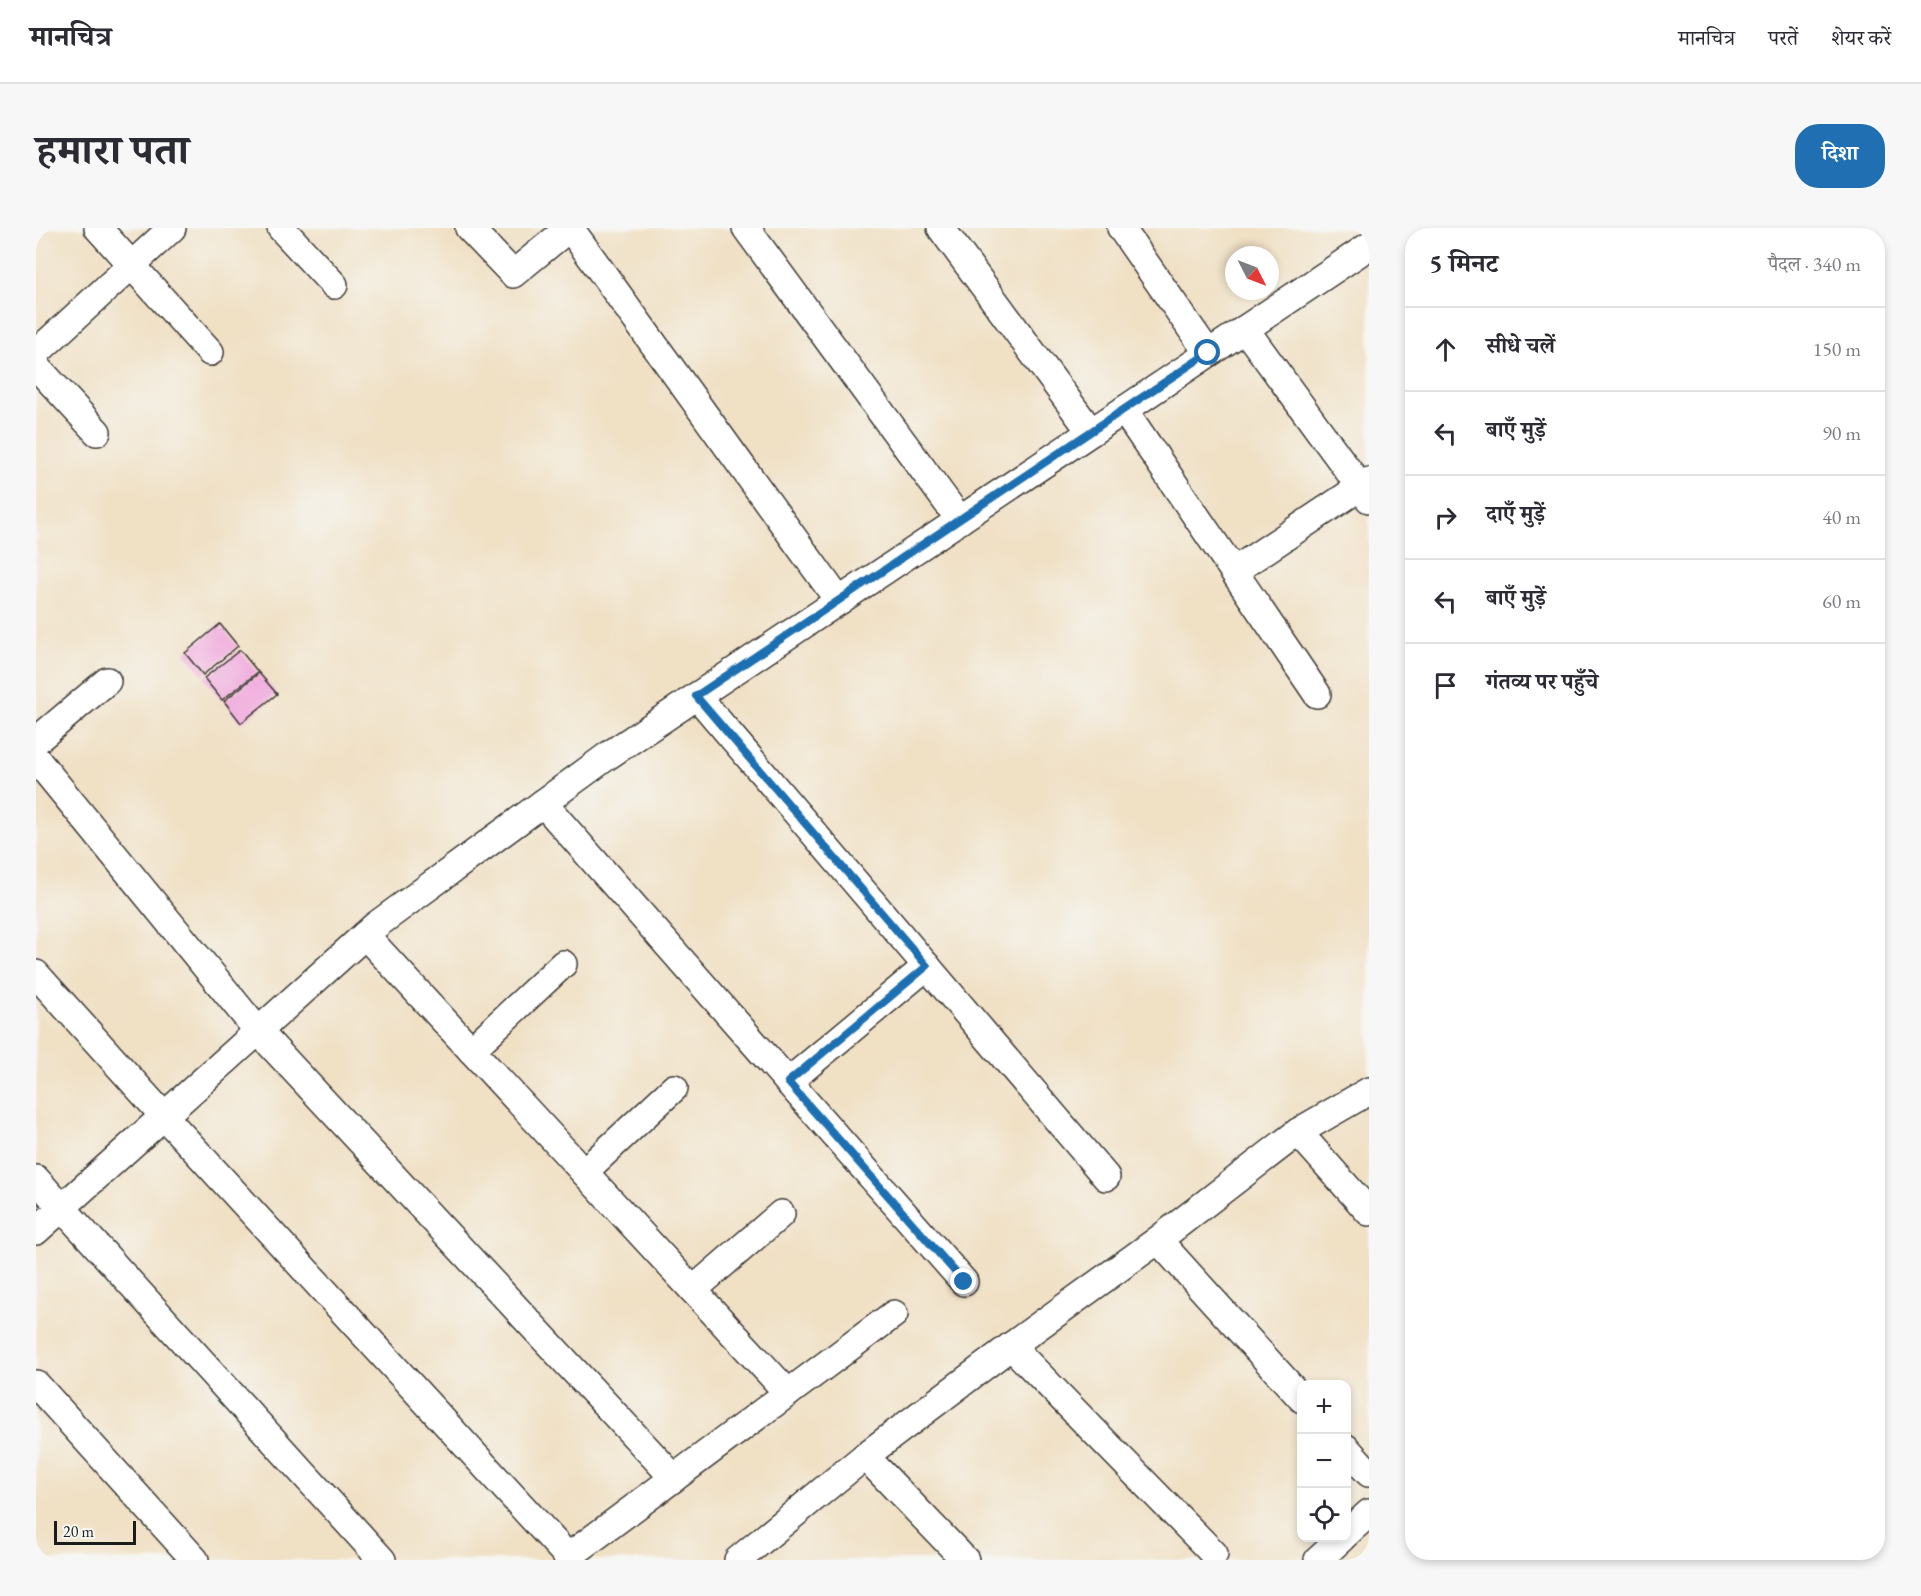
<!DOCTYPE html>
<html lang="hi">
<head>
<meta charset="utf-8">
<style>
	:root { --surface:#fff; --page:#f7f7f7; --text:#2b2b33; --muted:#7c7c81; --line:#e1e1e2; --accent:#1f6fb2 }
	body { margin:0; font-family:"EB Garamond","Noto Serif Devanagari",serif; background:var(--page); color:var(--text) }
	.controls { position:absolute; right:18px; bottom:18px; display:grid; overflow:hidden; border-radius:12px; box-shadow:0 3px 9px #0003 }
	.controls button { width:54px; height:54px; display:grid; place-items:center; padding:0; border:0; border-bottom:2px solid var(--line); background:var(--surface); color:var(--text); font:30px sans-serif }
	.compass { position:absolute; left:1189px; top:18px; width:54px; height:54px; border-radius:50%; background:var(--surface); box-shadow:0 3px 9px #0003; rotate:132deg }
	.scale { position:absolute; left:18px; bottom:15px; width:82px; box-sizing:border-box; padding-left:6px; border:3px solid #1c1c1c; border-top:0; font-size:16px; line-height:21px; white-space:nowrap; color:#1c1c1c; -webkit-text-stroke:4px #f6f6f2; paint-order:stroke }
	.stop { position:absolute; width:18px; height:18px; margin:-14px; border:4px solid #1f6fb2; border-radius:50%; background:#fff }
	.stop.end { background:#1f6fb2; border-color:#fff; box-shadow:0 2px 6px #0008 }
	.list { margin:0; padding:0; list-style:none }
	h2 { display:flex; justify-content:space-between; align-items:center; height:78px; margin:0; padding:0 24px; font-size:26px }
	h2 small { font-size:20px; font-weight:400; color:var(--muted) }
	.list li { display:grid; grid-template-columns:39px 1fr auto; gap:18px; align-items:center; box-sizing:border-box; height:84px; padding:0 24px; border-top:2px solid var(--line) }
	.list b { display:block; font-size:22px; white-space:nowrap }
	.list em { font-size:20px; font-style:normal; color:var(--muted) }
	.icon { flex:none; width:33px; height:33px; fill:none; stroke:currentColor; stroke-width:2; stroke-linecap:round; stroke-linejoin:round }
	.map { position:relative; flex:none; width:1333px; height:1332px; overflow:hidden; border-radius:24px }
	header { display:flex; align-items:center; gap:36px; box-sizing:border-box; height:84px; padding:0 30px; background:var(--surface); border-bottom:2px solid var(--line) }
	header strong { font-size:28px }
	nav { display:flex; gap:33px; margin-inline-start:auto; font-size:21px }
	.intro { display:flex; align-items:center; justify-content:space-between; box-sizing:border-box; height:144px; padding:0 36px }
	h1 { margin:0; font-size:42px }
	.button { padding:15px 27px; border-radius:24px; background:var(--accent); color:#fff; font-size:21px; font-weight:700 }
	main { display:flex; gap:36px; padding:0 36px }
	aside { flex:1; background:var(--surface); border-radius:24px; box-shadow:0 3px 9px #0003 }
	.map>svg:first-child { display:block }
	.building { fill:#f0a6db }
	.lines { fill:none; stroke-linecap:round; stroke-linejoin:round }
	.minor-casing { stroke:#3c3935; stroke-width:30 }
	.minor { stroke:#fff; stroke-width:27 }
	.route { stroke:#1f6fb2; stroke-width:8 }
</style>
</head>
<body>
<header>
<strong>मानचित्र</strong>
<nav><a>मानचित्र</a><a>परतें</a><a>शेयर करें</a></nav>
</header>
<div class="intro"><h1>हमारा पता</h1><a class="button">दिशा</a></div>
<main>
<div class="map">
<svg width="1333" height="1332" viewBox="0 0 1333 1332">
	<rect width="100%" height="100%" fill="#f6f6f2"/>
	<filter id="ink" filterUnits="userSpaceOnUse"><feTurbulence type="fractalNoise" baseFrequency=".0167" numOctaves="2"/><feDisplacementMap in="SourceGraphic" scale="12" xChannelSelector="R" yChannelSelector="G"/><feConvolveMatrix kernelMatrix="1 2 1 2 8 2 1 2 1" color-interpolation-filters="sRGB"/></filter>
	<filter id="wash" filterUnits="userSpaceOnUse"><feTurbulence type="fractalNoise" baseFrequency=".008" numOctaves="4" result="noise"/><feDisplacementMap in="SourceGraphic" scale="24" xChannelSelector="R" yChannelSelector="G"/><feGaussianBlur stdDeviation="1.35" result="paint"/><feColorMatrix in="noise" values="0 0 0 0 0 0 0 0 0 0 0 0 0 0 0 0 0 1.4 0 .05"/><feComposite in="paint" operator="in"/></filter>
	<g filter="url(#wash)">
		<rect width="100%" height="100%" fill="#f0e0c4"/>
		<g id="blocks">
			<g class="building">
				<path d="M184,396L202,418L167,447L149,425Z"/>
				<path d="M204,422L222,444L186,472L168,450Z"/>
				<path d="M223,445L241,466L205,495L188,473Z"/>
			</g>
		</g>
	</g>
	<g filter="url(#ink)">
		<use href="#blocks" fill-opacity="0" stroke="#3c3935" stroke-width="1.5"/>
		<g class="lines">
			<g class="minor-casing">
				<g id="minor">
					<path d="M62,0L174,124"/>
					<path d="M245,0L298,57"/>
					<path d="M433,0L477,46L533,0"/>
					<path d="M534,0L803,373"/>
					<path d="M710,0L924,292"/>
					<path d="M905,0L1055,204"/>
					<path d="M1085,0L1172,125"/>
					<path d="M1209,101L1333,271"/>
					<path d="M0,125L136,0"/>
					<path d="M0,138L61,204"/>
					<path d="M1088,182L1281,466"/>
					<path d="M1198,343L1333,253"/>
					<path d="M661,468L1070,949"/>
					<path d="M0,513L71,453"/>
					<path d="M0,531L222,803L638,1250"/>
					<path d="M507,575L928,1054"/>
					<path d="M329,707L752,1165"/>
					<path d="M0,746L127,887L535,1332"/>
					<path d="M435,822L527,736"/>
					<path d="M752,854L891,738"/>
					<path d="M1262,904L1333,984"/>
					<path d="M548,944L638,860"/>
					<path d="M0,951L346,1332"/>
					<path d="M0,1003L339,698L570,529L1333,18"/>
					<path d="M1122,1012L1266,1171"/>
					<path d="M657,1062L745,986"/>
					<path d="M975,1118L1178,1326"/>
					<path d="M0,1156L159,1332"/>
					<path d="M1310,1220L1333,1245"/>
					<path d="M829,1228L929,1332"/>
					<path d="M1310,1306L1333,1285"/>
					<path d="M532,1329L858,1086"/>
					<path d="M702,1332L829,1228L975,1118L1122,1012L1262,904L1333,863"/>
					<path d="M1282,1332L1306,1310"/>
				</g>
			</g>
			<use href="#minor" class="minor"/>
		</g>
	</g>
	<g class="lines" filter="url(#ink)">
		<path class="route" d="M928,1054L752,854L891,738L660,468L1172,125"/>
	</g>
</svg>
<div class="controls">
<button>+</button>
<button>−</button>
<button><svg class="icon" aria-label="locate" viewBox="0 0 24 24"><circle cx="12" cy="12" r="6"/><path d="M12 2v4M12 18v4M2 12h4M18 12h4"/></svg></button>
</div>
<svg class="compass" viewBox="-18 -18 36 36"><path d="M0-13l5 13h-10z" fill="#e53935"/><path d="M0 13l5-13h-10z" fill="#7c7c81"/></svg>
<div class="scale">20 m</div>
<div class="stop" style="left:1172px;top:125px"></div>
<div class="stop end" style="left:928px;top:1054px"></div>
</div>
<aside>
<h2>5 मिनट<small>पैदल · 340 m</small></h2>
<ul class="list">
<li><svg class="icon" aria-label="ahead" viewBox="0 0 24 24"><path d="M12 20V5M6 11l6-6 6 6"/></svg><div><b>सीधे चलें</b></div><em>150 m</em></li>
<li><svg class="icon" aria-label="left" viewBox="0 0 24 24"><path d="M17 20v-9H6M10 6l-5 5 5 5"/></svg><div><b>बाएँ मुड़ें</b></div><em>90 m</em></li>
<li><svg class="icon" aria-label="right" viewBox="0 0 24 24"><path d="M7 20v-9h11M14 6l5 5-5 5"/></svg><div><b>दाएँ मुड़ें</b></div><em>40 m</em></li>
<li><svg class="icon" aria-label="left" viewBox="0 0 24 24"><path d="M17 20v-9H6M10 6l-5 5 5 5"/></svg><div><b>बाएँ मुड़ें</b></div><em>60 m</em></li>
<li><svg class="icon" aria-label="arrive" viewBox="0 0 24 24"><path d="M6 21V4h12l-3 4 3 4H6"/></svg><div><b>गंतव्य पर पहुँचे</b></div></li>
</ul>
</aside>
</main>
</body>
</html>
